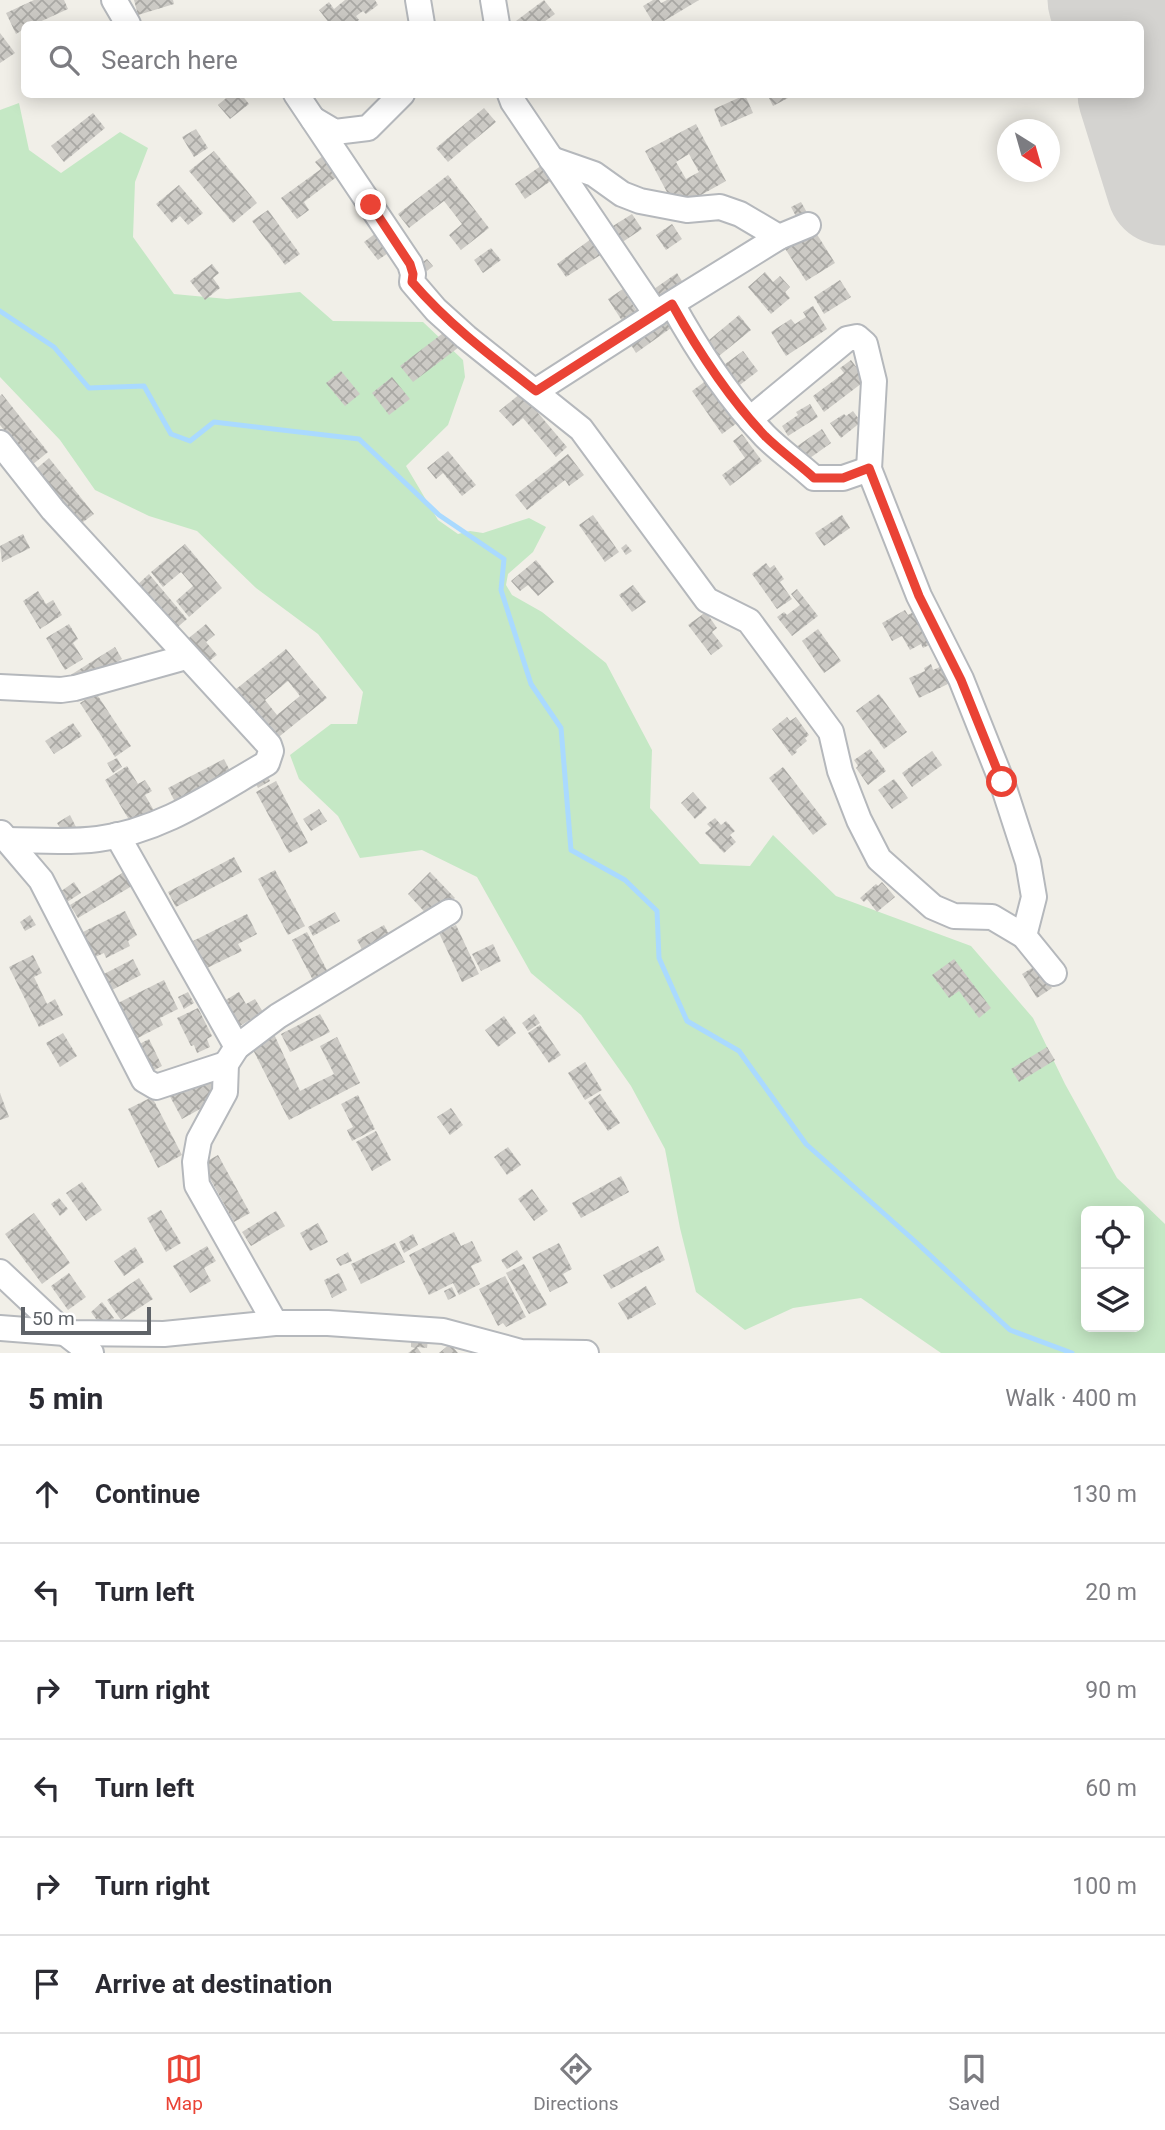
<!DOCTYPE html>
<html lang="en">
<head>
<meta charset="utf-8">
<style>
	:root { --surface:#fff; --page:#f2f2f3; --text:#2b2b33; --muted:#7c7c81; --line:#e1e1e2; --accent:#ea4335 }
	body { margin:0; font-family:Roboto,sans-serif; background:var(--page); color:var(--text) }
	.controls { position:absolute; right:21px; bottom:21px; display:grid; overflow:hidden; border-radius:10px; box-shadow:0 4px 18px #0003 }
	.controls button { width:63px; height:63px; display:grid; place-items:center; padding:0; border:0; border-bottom:2px solid var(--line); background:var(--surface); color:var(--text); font:35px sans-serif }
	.compass { position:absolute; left:997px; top:119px; width:63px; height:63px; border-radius:50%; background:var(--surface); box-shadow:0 4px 18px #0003; rotate:143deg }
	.scale { position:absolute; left:21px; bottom:18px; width:130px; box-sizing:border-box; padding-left:7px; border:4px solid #5f6368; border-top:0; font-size:19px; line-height:24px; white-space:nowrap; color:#5f6368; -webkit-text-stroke:5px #fff; paint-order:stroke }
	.stop { position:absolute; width:21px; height:21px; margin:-16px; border:5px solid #ea4335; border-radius:50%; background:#fff }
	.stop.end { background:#ea4335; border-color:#fff; box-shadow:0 2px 7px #0008 }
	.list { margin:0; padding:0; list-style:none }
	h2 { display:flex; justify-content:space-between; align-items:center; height:91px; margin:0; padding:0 28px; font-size:30px }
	h2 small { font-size:23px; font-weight:400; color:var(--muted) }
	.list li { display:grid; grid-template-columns:46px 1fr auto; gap:21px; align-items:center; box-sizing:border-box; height:98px; padding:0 28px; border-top:2px solid var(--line) }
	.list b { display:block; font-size:26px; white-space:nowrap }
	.list em { font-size:23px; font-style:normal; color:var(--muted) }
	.icon { flex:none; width:38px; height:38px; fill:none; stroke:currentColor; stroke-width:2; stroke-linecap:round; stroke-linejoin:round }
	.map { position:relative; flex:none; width:1165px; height:1353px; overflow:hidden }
	.search { position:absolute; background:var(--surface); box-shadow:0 4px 18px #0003; left:21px; right:21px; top:21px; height:77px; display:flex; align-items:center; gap:18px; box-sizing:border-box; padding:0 24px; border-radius:10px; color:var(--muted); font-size:26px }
	.sheet { height:679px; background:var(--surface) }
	nav { display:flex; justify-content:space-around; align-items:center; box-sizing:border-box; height:98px; border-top:2px solid var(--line); background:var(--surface); font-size:19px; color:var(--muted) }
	nav a { display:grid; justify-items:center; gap:4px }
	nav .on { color:var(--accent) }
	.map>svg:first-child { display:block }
	.green { fill:#c5e8c5; fill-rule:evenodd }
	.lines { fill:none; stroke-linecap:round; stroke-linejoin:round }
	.stream { stroke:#aadaff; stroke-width:5 }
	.runway { stroke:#d4d3d0; stroke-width:117 }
	.building { fill:url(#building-cross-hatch); fill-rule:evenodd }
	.minor-casing { stroke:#b5b8bc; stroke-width:28 }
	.minor { stroke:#fff; stroke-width:24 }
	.route { stroke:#ea4335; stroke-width:9 }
</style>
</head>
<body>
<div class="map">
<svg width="1165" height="1353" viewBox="0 0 1165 1353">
	<defs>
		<pattern id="building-cross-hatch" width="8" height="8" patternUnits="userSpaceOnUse" patternTransform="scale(1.75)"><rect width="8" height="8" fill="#cccac5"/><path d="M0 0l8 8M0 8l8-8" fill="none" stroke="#a9a8a4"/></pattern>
	</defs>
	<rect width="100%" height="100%" fill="#f1efe8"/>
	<path class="green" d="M19,103L29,150L61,173L120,132L148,148L135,182L133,237L174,294L227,299L300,292L333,321L423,322L463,360L465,377L448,425L406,466L438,520L458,534L470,531L483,533L529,518L546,527L533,552L508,574L506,585L512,595L542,612L606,663L652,750L650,808L700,864L750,866L773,835L836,896L971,946L1033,1018L1065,1084L1117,1178L1165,1224V1353H941L861,1298L793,1308L745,1330L696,1292L680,1228L665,1149L631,1086L581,1015L531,973L477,877L422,850L360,858L338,816L299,779L290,755L331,724H357L363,692L318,634L256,588L197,531L149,516L95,490L60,440L0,377V110ZM1086,1211H1139V1327H1086Z"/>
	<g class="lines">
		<path class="stream" d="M0,311L54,347L89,388L144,386L171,434L190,441L214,422L359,439L439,515L504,559L501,590L531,684L561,728L571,850L625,880L657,911L659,958L687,1021L739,1051L806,1144L918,1244L1010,1330L1072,1353"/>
		<g class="runway">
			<path d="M1106,0L1114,24"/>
			<path d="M1136,94L1165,187"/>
		</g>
	</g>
	<g class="building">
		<path d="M34,0H64L68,9L35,24H24V29L16,34L6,13Z"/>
		<path d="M134,0H173L174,4L138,15Z"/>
		<path d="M345,0H375L378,5L366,14L363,11L356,16L359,20L353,24H330L319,10L329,2L334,9Z"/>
		<path d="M544,0L555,14L541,24H512Z"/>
		<path d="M653,0H659L661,3L667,0H699L659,24H654L643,6Z"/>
		<path d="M0,33L15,53L0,63Z"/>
		<path d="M231,94H241L249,104L230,119L218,105Z"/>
		<path d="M767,94H786L788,98L773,106Z"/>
		<path d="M745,95L753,113L721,127L714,109Z"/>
		<path d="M484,108L496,122L448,162L436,148Z"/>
		<path d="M93,113L105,128L64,162L51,146Z"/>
		<path d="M696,124L726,181L676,209L645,151ZM689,154L699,172L686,179L676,162Z"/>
		<path d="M196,129L208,148L194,157L182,137Z"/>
		<path d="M214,151L257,203L233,223L189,171Z"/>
		<path d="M328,152L343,172L304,202L309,210L297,219L281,198L321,169L315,162Z"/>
		<path d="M545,163L555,178L525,199L515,184Z"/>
		<path d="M448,175L489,228L461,250L449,235L462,224L444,201L409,228L398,214Z"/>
		<path d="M179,185L203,213L188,225L180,216L172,223L156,204Z"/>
		<path d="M801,202L809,216L799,222L791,207Z"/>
		<path d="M268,210L300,254L285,265L252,221Z"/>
		<path d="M632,214L642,229L612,249L602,233Z"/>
		<path d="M672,224L682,239L666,250L656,235Z"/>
		<path d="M813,228L835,263L806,281L784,247Z"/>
		<path d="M380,230L394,249L378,260L364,242Z"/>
		<path d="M591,239L602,254L566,277L557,264Z"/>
		<path d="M491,248L501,260L483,273L474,260Z"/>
		<path d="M427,259L433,266L427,271L420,264Z"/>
		<path d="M212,264L219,273L213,278L220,288L205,300L190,281Z"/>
		<path d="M765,272L773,282L780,276L790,287L785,292L790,298L771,314L748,287Z"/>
		<path d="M677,273L687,289L664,304L654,289Z"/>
		<path d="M840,280L851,297L824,314L814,297Z"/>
		<path d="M623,289L641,318L626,327L608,299Z"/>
		<path d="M813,306L827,329L786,356L771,332L791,319L795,324L806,317L803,312Z"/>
		<path d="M739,315L751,330L714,360L702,346Z"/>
		<path d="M663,316L671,328L636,353L628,340Z"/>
		<path d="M451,327L463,344L413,382L400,366Z"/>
		<path d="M743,351L758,371L732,391L717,370Z"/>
		<path d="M851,360L866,380L824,412L813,396L844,373L840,368Z"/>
		<path d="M341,371L360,394L345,406L326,383Z"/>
		<path d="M392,377L410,399L389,415L372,393Z"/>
		<path d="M707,380L737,423L722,434L692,391Z"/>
		<path d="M521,393L567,447L556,457L523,418L513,426L499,411Z"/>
		<path d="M2,394L48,452L32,465L0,425V396Z"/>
		<path d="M810,404L818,417L788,436L782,426L798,415L796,412Z"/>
		<path d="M853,411L861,422L841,438L830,423L844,414L846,416Z"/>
		<path d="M822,429L831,443L803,463L793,449Z"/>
		<path d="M742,434L762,461L730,486L722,475L745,458L733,441Z"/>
		<path d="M448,451L476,485L462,496L443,473L436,479L427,468Z"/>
		<path d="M568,454L584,475L569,486L565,480L527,510L515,495Z"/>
		<path d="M49,458L94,514L79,525L35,470Z"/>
		<path d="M593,515L619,552L605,562L579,525Z"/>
		<path d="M842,515L850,528L824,546L815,533Z"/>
		<path d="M23,534L30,548L2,562L0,546Z"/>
		<path d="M185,544L222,588L189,617L176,601L193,586L181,572L163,587L151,572Z"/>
		<path d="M626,544L632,551L626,555L621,548Z"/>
		<path d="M536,560L554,582L538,596L528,585L520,591L511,581Z"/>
		<path d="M766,563L770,568L774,565L784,579L780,582L792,599L777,609L752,574Z"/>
		<path d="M149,574L187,619L173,631L136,586Z"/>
		<path d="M633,585L646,602L632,612L619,595Z"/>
		<path d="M797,589L818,616L792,636L777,617L784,612L787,615L800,605L791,594Z"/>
		<path d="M38,591L46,604L53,600L62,615L40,629L23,601Z"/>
		<path d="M905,610L908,615L915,611L933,643L923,648L921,644L910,650L902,636L892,641L882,623Z"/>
		<path d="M706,612L717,628L712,632L723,646L711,655L688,625Z"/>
		<path d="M69,624L78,639L73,643L83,659L65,670L46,638Z"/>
		<path d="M206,624L215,635L206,642L217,655L200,668L184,642Z"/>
		<path d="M818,629L841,661L824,673L802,641Z"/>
		<path d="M115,647L122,659L76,688L69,676Z"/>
		<path d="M286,649L327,698L270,744L230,694ZM288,681L300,696L277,715L265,700Z"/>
		<path d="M931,664L933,670L944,665L952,682L919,698L909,678L925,671L924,668Z"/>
		<path d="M96,693L131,746L115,757L80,703Z"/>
		<path d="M879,694L907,732L884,749L856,711Z"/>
		<path d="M787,717L790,721L796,717L809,735L805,738L807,741L796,750L797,752L792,756L772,729Z"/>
		<path d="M73,723L82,736L54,754L45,741Z"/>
		<path d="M870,749L886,771L868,785L856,768L858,766L854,760Z"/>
		<path d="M932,751L942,765L912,787L902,773Z"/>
		<path d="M117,758L122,767L113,773L107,763Z"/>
		<path d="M224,759L232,775L176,804L168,788Z"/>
		<path d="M127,766L138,784L145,780L152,791L145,795L156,814L134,828L105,780Z"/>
		<path d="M783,767L827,824L813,835L769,778Z"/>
		<path d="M267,775L270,781L258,788L255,782Z"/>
		<path d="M894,779L908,798L892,809L878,790Z"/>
		<path d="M276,781L308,843L289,853L256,792Z"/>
		<path d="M693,792L707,808L695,819L681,803Z"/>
		<path d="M319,809L327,821L311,831L303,819Z"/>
		<path d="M70,815L77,829L65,836L57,823Z"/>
		<path d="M715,818L721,825L726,821L735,831L730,835L736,842L724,853L705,833L711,828L707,824Z"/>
		<path d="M234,857L242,872L176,907L168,892Z"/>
		<path d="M275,870L305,926L288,935L258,879Z"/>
		<path d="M124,872L132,886L78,918L70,905Z"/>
		<path d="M430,872L455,898L432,920L408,894Z"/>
		<path d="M74,882L81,893L67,902L60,892Z"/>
		<path d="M882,882L895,897L877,912L867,899L864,902L860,898L876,884L878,886Z"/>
		<path d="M125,911L137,935L128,941L130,946L106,958L104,953L93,958L81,933Z"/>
		<path d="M335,912L340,921L313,936L308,927Z"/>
		<path d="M247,914L257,934L238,944L242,951L207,968L193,941Z"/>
		<path d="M30,915L36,925L25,931L20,922Z"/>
		<path d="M384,925L391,938L364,953L357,940Z"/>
		<path d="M456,925L479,974L462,982L439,933Z"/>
		<path d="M307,932L330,976L315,984L292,940Z"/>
		<path d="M493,944L501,961L481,971L472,954Z"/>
		<path d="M33,955L42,973L34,977L47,1004L55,999L63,1015L39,1027L9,967Z"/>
		<path d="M133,959L141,975L112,990L104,974Z"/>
		<path d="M954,959L991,1008L979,1018L959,991L949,998L932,975Z"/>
		<path d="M1037,965L1052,988L1037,998L1022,974Z"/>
		<path d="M164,980L178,1009L160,1018L163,1025L132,1041L114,1005Z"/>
		<path d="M188,992L194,1003L184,1009L178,997Z"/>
		<path d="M239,992L246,1004L255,999L263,1012L240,1026L224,1001Z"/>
		<path d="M198,1008L212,1036L207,1039L210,1047L197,1053L194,1045L191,1046L177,1018Z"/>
		<path d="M320,1014L330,1032L290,1052L281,1034Z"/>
		<path d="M534,1014L540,1023L528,1031L522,1023Z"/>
		<path d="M504,1016L516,1033L498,1047L485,1030Z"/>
		<path d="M540,1025L561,1055L549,1063L528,1033Z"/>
		<path d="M63,1033L77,1056L60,1067L46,1043Z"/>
		<path d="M274,1034L300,1091L334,1074L320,1046L337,1037L360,1083L289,1120L251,1046Z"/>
		<path d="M149,1039L162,1066L145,1075L132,1048Z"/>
		<path d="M1047,1047L1055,1060L1019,1082L1011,1069Z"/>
		<path d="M585,1062L602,1090L585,1100L568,1073Z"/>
		<path d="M206,1071L220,1098L182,1119L167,1091Z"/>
		<path d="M0,1093L9,1117L0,1120Z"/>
		<path d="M600,1094L620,1123L608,1131L588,1102Z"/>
		<path d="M358,1095L375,1129L352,1141L347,1130L353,1127L341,1104Z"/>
		<path d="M152,1097L182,1155L158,1168L128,1109Z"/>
		<path d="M451,1108L463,1125L450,1135L437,1117Z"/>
		<path d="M376,1131L391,1160L372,1171L356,1142Z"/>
		<path d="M508,1147L521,1165L507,1175L494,1157Z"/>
		<path d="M218,1155L250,1213L234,1222L202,1164Z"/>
		<path d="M621,1176L629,1192L581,1218L572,1203Z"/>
		<path d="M82,1182L102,1210L86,1221L66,1193Z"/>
		<path d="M532,1189L548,1211L534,1221L518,1199Z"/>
		<path d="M59,1198L68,1209L60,1216L51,1204Z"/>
		<path d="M161,1210L181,1243L166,1252L147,1218Z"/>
		<path d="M276,1211L285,1226L251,1246L242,1232Z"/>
		<path d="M34,1213L70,1263L42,1284L5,1234Z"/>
		<path d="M318,1223L328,1242L310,1251L300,1233Z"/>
		<path d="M454,1232L461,1246L472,1241L482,1261L471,1266L480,1284L459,1295L453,1283L429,1295L409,1255Z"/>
		<path d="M413,1234L418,1245L404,1253L399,1242Z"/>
		<path d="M395,1243L405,1262L361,1284L351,1264Z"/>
		<path d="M559,1243L572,1269L563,1274L568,1283L550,1292L532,1257Z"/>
		<path d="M207,1246L216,1261L204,1268L211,1281L190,1293L173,1266Z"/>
		<path d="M658,1246L665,1260L611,1289L603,1275Z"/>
		<path d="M135,1247L144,1262L124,1276L114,1261Z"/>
		<path d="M517,1250L523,1259L507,1269L501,1260Z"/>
		<path d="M348,1252L352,1261L340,1266L336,1259Z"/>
		<path d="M524,1264L547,1305L529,1314L506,1273Z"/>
		<path d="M69,1273L86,1297L68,1310L51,1286Z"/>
		<path d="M339,1273L347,1290L332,1298L324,1280Z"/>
		<path d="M505,1276L526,1317L506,1327L503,1323L498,1326L479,1289Z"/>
		<path d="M139,1278L153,1299L121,1320L107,1300Z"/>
		<path d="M646,1286L656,1304L628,1320L618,1303Z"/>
		<path d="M452,1287L456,1296L448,1300L444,1291Z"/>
		<path d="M102,1302L114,1318L102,1327L91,1312Z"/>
		<path d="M411,1339L428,1340L427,1348L417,1347L421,1353H408L415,1348L411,1347Z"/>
		<path d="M450,1344L458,1353H439Z"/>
	</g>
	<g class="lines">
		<g class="minor-casing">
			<g id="minor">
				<path d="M114,0L128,24"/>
				<path d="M418,0L422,24"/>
				<path d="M493,0L497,24"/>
				<path d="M296,94L410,264L413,274L412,282L436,310L466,337L581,429L707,600L749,621L831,732L840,771L859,820L879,859L933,907L954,916L992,917L1024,936L1054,973"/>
				<path d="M510,94L513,102L656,314L536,391"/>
				<path d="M313,119L335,132L368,128L402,94"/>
				<path d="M551,159L594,174L622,194L640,201L687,210L720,207L740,214L779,237"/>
				<path d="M672,304C698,351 727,396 765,436C780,451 799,464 814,478H843L869,469"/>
				<path d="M658,312L779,237L808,225"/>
				<path d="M750,419L847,339L857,337L865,344L874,381L869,469L919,596L961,679L1002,782L1028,862L1034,897L1024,936"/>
				<path d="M0,443L53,510L269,745L271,751L267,763C213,794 162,831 98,839C68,843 36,840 7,840"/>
				<path d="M0,687L61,690L75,688L186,657"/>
				<path d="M1,833L41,880L144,1080L156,1087L226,1064"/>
				<path d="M117,835L237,1047"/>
				<path d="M0,1272L65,1333L91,1353"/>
				<path d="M275,1323L197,1185L195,1162L199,1140L225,1092L226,1064L237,1047L278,1016L449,912"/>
				<path d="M0,1328L65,1333L164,1334L275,1323H328L443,1331L521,1352L586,1353"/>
			</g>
		</g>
		<use href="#minor" class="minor"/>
	</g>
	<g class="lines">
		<path class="route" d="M371,205L410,264L413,274L412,282C449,325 492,357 536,391L672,304C698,351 727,396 765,436C780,451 799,464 814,478H843L869,468L919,596L961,680L1002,782"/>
	</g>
</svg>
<div class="controls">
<button><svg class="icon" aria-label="locate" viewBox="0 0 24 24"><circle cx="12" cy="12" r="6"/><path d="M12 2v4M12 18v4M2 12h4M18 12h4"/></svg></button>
<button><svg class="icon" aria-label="layers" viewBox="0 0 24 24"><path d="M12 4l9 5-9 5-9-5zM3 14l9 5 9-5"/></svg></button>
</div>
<svg class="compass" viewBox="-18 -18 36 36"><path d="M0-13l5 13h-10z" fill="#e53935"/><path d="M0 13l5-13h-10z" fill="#7c7c81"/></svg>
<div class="scale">50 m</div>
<div class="stop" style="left:1002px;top:782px"></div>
<div class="stop end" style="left:371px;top:205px"></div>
<div class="search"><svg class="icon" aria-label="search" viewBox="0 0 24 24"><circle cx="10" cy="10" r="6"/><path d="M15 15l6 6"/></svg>Search here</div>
</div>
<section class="sheet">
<h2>5 min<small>Walk · 400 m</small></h2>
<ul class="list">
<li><svg class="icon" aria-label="ahead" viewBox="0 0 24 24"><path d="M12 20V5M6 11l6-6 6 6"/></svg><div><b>Continue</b></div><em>130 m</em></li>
<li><svg class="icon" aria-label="left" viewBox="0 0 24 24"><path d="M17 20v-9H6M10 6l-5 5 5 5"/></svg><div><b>Turn left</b></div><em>20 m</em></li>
<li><svg class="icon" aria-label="right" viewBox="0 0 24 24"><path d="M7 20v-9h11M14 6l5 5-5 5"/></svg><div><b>Turn right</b></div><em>90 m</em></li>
<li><svg class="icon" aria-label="left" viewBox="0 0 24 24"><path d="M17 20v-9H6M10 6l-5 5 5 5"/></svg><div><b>Turn left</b></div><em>60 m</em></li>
<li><svg class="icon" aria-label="right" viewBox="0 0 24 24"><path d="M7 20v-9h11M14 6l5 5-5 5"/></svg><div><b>Turn right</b></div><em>100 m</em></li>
<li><svg class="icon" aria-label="arrive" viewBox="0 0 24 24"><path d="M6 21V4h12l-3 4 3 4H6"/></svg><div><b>Arrive at destination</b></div></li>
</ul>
</section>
<nav>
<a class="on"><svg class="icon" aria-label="map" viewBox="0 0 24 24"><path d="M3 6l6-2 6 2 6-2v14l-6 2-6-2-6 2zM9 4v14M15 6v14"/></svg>Map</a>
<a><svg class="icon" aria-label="directions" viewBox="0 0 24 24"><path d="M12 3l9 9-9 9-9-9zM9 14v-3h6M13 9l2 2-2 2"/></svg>Directions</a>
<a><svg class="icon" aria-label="saved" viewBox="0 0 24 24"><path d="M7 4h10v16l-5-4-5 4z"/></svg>Saved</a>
</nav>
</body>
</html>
